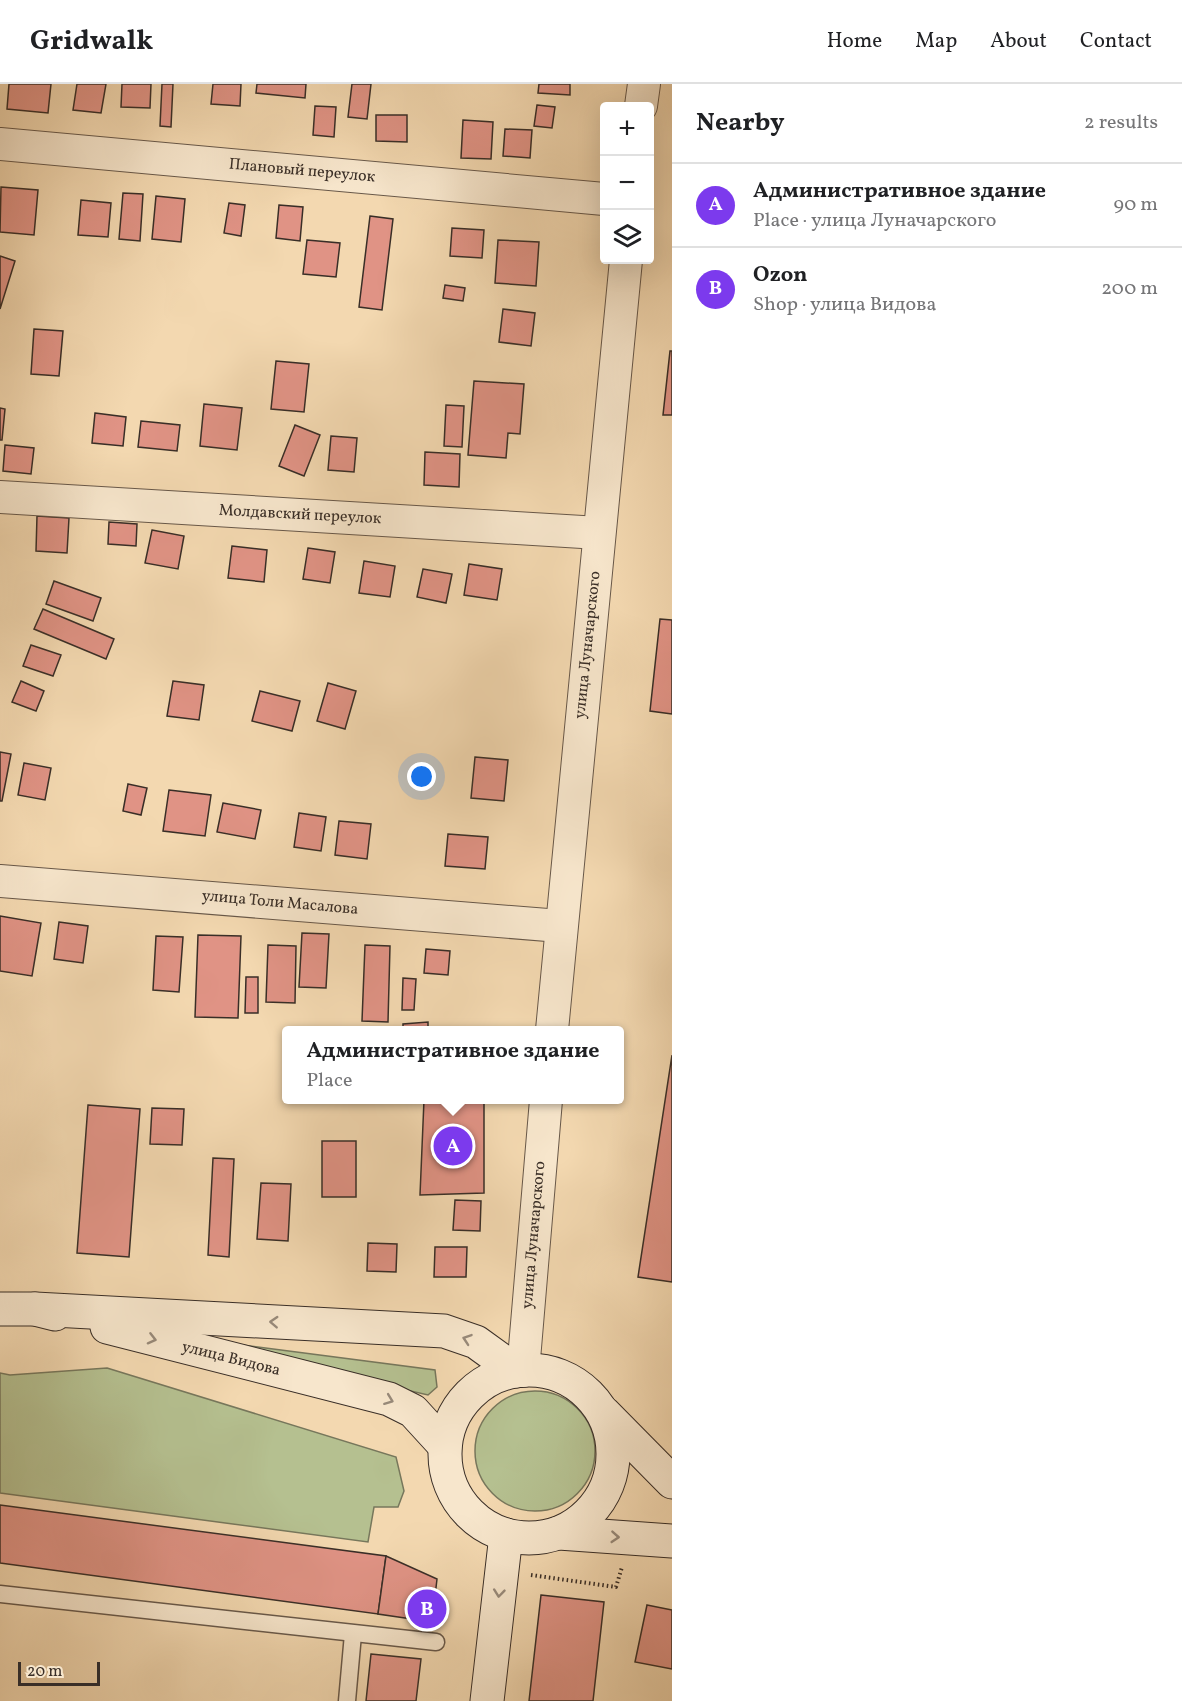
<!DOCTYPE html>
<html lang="en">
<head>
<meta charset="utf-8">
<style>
	:root { --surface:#fff; --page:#f6f6f6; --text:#202124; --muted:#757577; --line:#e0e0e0; --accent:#7c3aed }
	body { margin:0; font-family:Vollkorn,serif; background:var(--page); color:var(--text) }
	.controls { position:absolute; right:18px; top:18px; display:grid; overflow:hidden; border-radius:6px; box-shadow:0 6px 24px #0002 }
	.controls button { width:54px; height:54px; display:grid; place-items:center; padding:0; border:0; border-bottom:2px solid var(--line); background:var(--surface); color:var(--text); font:30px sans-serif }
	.scale { position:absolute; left:18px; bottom:15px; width:82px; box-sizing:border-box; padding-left:6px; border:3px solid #392e27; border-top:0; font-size:16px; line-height:21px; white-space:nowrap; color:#392e27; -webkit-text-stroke:4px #f7e6cc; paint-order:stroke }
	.you { position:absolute; left:422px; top:693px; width:21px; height:21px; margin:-15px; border:4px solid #fff; border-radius:50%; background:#1a73e8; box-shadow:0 0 0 9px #1a73e833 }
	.badge { display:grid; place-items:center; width:39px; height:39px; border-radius:50%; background:var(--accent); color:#fff; font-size:20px; font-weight:700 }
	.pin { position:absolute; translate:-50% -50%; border:3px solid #fff; box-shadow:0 2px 6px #0006 }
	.popup { position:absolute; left:282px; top:942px; width:342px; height:78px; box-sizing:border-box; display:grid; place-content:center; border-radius:6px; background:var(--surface); filter:drop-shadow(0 2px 4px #0005); font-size:20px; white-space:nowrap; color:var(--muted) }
	.popup b { font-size:22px; color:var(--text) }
	.popup::after { content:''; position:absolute; left:50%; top:100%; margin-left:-12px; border:12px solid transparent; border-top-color:var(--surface) }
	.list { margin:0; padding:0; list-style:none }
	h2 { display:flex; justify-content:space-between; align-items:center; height:78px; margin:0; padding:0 24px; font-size:26px }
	h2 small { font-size:20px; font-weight:400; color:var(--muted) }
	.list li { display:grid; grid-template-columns:39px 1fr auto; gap:18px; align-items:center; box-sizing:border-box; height:84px; padding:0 24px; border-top:2px solid var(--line) }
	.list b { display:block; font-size:22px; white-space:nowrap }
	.list p { margin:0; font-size:20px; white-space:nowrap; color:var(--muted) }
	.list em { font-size:20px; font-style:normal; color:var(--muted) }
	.icon { flex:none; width:33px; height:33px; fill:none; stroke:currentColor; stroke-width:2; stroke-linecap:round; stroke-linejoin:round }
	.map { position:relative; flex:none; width:672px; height:1617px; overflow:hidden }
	header { display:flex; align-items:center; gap:36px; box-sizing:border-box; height:84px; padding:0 30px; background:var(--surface); border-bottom:2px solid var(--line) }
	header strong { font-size:28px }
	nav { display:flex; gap:33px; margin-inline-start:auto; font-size:21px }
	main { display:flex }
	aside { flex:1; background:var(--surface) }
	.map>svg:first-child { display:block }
	.green { fill:#b5c090; stroke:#77775c; stroke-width:1.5 }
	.building { fill:#e09385; stroke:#392e27; stroke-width:1.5 }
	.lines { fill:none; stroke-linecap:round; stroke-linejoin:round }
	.lane-casing { stroke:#685849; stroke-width:19 }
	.street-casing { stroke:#685849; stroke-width:34 }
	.secondary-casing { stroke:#392e27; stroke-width:35 }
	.path { stroke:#392e27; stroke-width:4; stroke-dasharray:1.5 3; stroke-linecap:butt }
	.lane { stroke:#f7e6cc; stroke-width:16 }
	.street { stroke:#f7e6cc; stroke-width:32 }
	.secondary { stroke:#f7e6cc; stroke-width:33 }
	.oneway { stroke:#988a7a }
	.labels { text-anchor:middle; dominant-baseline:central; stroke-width:4.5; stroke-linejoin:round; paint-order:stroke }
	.street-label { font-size:16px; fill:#392e27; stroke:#f7e6cc }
</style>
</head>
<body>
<header>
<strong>Gridwalk</strong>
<nav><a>Home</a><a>Map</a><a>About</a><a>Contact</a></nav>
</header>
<main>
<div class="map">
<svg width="672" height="1617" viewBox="0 0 672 1617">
	<rect width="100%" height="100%" fill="#f3d8b0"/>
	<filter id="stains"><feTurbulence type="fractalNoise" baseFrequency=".00333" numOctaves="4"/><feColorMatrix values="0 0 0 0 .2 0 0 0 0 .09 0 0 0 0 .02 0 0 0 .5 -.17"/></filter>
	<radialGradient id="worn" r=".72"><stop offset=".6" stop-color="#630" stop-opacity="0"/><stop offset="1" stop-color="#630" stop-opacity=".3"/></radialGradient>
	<g class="green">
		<path d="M172,1252L435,1286L437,1303L428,1311Z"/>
		<path d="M107,1284L396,1373L404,1407L398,1423H374L368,1458L0,1409V1289L10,1291Z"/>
		<circle cx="535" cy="1367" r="60"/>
	</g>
	<g class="building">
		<path d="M9,0H51L48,29L7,25Z"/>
		<path d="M77,0H106L101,29L73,26Z"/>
		<path d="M122,0H151L150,24L121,23Z"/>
		<path d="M162,0H173L171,43L160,42Z"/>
		<path d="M213,0H241L240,22L211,20Z"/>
		<path d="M257,0H306L305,14L256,9Z"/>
		<path d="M352,0H371L367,35L348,33Z"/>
		<path d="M539,0H570V11L538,9Z"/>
		<path d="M537,21L555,23L552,44L534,42Z"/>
		<path d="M315,22L336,23L334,53L313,51Z"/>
		<path d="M376,31H407V58L376,57Z"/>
		<path d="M463,36L493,38L491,75L461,74Z"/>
		<path d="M505,45L532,46L530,74L503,72Z"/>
		<path d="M1,103L38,106L34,151L0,148Z"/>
		<path d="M123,109L143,110L140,157L119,155Z"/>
		<path d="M156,112L185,115L181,158L152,155Z"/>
		<path d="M81,116L111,119L108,153L78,151Z"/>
		<path d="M229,119L245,121L241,152L224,149Z"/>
		<path d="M279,121L303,123L300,157L276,154Z"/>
		<path d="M370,132L393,135L382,226L359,223Z"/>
		<path d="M452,144L484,146L482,174L450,172Z"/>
		<path d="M307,156L340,159L336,193L303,190Z"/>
		<path d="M498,156L539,158L536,202L495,199Z"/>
		<path d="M0,172L15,177L0,225Z"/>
		<path d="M445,201L465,204L463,217L443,214Z"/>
		<path d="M503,225L535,229L531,262L499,258Z"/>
		<path d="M34,245L63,247L59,292L31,290Z"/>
		<path d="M670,267H672V331H663Z"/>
		<path d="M276,277L309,280L304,328L271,325Z"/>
		<path d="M474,297L524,300L520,350L508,349L506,374L468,371Z"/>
		<path d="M204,320L242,324L237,366L200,362Z"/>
		<path d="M446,321L464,322L462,363L444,362Z"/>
		<path d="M0,324L5,325L2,356H0Z"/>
		<path d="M95,329L126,333L123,362L92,359Z"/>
		<path d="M141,337L180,341L177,367L138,363Z"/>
		<path d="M295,341L320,351L304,392L279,382Z"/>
		<path d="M331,352L357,354L354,388L328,386Z"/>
		<path d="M5,361L34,364L31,390L3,387Z"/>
		<path d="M425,368L460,370L459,403L424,401Z"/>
		<path d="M37,432L69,434L67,469L36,467Z"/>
		<path d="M109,438L137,440L136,462L108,460Z"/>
		<path d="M152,446L184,452L178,485L145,479Z"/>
		<path d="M232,462L267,466L264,498L228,494Z"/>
		<path d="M308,464L335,468L330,499L303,495Z"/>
		<path d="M364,477L395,482L390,513L359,509Z"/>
		<path d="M469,480L502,485L497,516L464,511Z"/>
		<path d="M423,485L452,490L446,519L417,513Z"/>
		<path d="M54,497L101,514L93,537L46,520Z"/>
		<path d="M43,525L114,555L106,575L34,545Z"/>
		<path d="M660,535L672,536V630L650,627Z"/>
		<path d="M31,561L61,571L53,592L23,582Z"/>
		<path d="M21,597L44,607L36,627L12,618Z"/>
		<path d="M173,597L204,601L199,636L167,632Z"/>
		<path d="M328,599L356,607L345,645L317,637Z"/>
		<path d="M260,607L300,617L292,647L252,637Z"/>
		<path d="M0,668L11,670L2,717H0Z"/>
		<path d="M475,673L508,676L504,717L471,714Z"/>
		<path d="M24,679L51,684L45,716L18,711Z"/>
		<path d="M128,700L147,704L141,731L123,727Z"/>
		<path d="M169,706L211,711L205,752L163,747Z"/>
		<path d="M223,719L261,726L255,755L217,748Z"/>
		<path d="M299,729L326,733L321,767L294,763Z"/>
		<path d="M339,737L371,740L367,775L335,771Z"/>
		<path d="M448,750L488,753L485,785L445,782Z"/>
		<path d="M0,832L41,839L32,892L0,887Z"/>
		<path d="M59,838L88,842L83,879L54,875Z"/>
		<path d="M302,849L329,850L326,904L299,903Z"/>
		<path d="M198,851L241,852L238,934L195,933Z"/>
		<path d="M156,852L183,853L179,908L153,906Z"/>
		<path d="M268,861L296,862L295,919L266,918Z"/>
		<path d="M365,861L390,862L388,938L362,937Z"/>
		<path d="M426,865L450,867L448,891L424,889Z"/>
		<path d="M246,893H258V929H245Z"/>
		<path d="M403,894L416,895L414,926H402Z"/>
		<path d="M428,938V946H403V940Z"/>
		<path d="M672,971V1198L638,1193Z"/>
		<path d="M424,1016H484V1109L420,1111Z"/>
		<path d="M88,1021L140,1025L129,1173L77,1169Z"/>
		<path d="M152,1024L184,1025L182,1061L150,1060Z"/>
		<rect x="322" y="1057" width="34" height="56"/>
		<path d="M213,1074L234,1075L229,1173L208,1171Z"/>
		<path d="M261,1099L291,1100L288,1157L257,1155Z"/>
		<path d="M455,1116L481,1117L480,1147L453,1146Z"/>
		<path d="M368,1159L397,1160L396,1188L367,1187Z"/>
		<path d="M435,1163H467L466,1193H434Z"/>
		<path d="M0,1421L386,1472L378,1530L0,1479Z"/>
		<path d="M386,1472L437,1495L432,1538L378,1530Z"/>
		<path d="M541,1511L604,1518L593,1617H529Z"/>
		<path d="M647,1521L672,1526V1585L635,1578Z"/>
		<path d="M371,1570L421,1575L416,1617H366Z"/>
	</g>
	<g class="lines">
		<g class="lane-casing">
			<g id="lane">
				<path d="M0,1510L436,1558"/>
				<path d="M347,1617L353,1550"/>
			</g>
		</g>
		<g class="street-casing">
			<g id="street">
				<path d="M641,22L644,0"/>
				<path d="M0,60L604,115"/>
				<path d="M0,413L599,449"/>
				<path d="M0,797L560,842"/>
				<path d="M552,946L626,176"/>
				<path d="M523,1287L546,1016"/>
			</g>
		</g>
		<g class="secondary-casing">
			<g id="secondary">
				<path d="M0,1225H35L55,1230"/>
				<path d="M35,1225L444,1247L476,1258L516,1287"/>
				<path d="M107,1243L389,1315L413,1327L445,1362"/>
				<circle cx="529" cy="1370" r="84"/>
				<path d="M604,1329L672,1398"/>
				<path d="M559,1449L672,1457"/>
				<path d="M487,1617L506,1451"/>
			</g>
		</g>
		<path class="path" d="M531,1491L616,1503L622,1483"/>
		<use href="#lane" class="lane"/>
		<use href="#street" class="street"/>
		<use href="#secondary" class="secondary"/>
	</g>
	<defs><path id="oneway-chevron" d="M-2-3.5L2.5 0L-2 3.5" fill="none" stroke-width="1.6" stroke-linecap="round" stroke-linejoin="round" transform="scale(1.5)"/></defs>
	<g class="oneway">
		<use href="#oneway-chevron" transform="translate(274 1238) rotate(-177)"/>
		<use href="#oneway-chevron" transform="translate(152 1255) rotate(14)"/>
		<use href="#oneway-chevron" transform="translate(467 1255) rotate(-161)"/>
		<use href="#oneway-chevron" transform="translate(389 1316) rotate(21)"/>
		<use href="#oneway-chevron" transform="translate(615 1453) rotate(4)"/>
		<use href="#oneway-chevron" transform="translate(499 1509) rotate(96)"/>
	</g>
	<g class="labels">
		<g class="street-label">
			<text transform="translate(302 87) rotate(5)">Плановый переулок</text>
			<text transform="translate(300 431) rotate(3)">Молдавский переулок</text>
			<text transform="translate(588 561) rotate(-84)">улица Луначарского</text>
			<text transform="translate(280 819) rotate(5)">улица Толи Масалова</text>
			<text transform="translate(534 1151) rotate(-85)">улица Луначарского</text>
			<text transform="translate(231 1275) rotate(14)">улица Видова</text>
		</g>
	</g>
	<rect width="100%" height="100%" filter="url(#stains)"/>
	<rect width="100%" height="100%" fill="url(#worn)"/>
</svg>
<div class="controls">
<button>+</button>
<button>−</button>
<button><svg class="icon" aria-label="layers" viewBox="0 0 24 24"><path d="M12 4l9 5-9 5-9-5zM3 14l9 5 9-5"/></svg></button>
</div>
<div class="scale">20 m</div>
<div class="you"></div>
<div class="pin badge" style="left:453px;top:1062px">A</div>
<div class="popup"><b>Административное здание</b>Place</div>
<div class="pin badge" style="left:427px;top:1525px">B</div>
</div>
<aside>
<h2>Nearby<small>2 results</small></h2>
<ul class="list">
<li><span class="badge">A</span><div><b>Административное здание</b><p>Place · улица Луначарского</p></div><em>90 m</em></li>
<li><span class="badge">B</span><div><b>Ozon</b><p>Shop · улица Видова</p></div><em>200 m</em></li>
</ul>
</aside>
</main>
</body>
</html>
